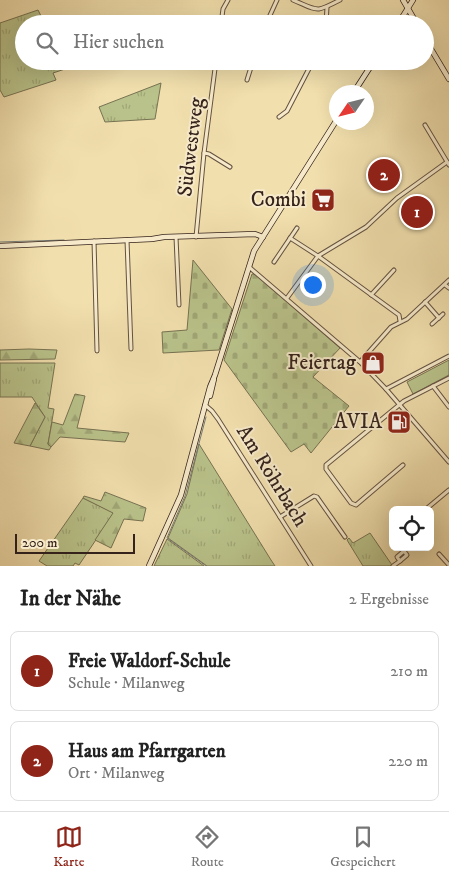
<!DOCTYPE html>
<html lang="de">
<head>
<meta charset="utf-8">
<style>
	:root { --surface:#fff; --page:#f6f6f6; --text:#222; --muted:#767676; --line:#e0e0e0; --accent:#8f2418 }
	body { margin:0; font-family:"IM FELL DW Pica",serif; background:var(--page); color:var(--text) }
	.controls { position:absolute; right:15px; bottom:15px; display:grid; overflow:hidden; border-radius:8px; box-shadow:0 5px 20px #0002 }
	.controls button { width:45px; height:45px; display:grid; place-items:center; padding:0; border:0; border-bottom:1px solid var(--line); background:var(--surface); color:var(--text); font:25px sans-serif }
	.compass { position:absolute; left:329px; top:85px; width:45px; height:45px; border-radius:50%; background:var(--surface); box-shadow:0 5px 20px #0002; rotate:235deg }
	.scale { position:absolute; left:15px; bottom:12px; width:120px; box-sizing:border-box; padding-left:5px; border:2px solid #35221b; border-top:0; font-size:14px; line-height:18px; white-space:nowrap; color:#35221b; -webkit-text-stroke:4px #f6eaca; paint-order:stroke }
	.you { position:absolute; left:312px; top:284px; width:18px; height:18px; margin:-12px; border:4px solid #fff; border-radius:50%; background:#1a73e8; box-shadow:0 0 0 8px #1a73e833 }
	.badge { display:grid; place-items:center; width:32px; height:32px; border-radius:50%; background:var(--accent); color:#fff; font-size:16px; font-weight:700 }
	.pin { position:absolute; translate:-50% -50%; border:2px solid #fff; box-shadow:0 1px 5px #0006 }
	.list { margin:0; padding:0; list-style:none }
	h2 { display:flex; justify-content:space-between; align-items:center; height:65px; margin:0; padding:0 20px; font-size:21px }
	h2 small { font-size:16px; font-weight:400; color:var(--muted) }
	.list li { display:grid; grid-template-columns:32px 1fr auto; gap:15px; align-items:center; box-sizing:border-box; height:80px; margin:0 10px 10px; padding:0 10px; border:1px solid var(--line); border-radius:8px }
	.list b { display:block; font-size:19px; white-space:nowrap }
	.list p { margin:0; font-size:16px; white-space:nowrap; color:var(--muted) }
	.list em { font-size:16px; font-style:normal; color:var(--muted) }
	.icon { flex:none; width:28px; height:28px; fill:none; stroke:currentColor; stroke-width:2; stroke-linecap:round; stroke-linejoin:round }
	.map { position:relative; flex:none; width:449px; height:566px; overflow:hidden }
	.search { position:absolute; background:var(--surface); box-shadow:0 5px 20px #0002; left:15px; right:15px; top:15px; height:55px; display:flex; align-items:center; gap:12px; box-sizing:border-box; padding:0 18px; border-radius:28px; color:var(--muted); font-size:19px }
	.sheet { height:245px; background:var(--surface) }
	nav { display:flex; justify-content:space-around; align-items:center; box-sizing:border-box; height:70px; border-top:1px solid var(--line); background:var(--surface); font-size:14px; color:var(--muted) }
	nav a { display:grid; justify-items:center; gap:2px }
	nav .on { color:var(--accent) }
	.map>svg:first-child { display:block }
	.grass { fill:url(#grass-tufts); stroke:#777252 }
	.forest { fill:url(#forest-firs); stroke:#777252 }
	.cemetery { fill:url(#cemetery-stones); stroke:#777252 }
	.green { fill:#b9c28a; stroke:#777252 }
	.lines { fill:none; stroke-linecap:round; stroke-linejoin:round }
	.stream { stroke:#767d78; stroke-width:1 }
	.street-casing { stroke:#645140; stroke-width:5 }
	.secondary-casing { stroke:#35221b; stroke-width:6 }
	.street { stroke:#f6eaca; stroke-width:3 }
	.secondary { stroke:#f6eaca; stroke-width:4.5 }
	.labels { text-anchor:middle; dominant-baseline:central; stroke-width:4; stroke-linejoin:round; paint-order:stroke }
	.street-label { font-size:21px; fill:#35221b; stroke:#f6eaca }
	.poi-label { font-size:21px; fill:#35221b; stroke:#f6eaca; text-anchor:end }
</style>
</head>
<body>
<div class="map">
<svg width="449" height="566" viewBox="0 0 449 566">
	<defs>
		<pattern id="grass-tufts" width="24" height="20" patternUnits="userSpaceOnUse" patternTransform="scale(1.25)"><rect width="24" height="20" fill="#b9c28a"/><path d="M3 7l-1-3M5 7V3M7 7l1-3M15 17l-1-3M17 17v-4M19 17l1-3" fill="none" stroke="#a0a676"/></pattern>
		<pattern id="forest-firs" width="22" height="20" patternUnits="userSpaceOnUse" patternTransform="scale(1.25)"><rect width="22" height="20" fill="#b9c28a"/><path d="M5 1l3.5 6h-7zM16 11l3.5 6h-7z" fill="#a0a676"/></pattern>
		<pattern id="cemetery-stones" width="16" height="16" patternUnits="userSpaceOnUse" patternTransform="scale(1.25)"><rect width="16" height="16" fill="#b9c28a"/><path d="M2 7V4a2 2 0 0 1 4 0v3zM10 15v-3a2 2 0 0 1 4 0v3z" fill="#a0a676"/></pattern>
	</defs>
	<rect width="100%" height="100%" fill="#f1dfad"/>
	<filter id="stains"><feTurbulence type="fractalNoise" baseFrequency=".004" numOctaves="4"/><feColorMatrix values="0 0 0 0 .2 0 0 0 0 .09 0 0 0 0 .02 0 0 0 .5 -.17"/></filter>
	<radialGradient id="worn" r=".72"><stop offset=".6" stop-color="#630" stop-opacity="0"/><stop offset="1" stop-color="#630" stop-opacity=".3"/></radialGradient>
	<g class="grass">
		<path d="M38,10L45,24H24V61H64L68,68L53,73L56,80L4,97L0,90V23Z"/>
		<path d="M161,83L155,119L105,122L99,107Z"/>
		<path d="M0,363H55L48,408L54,409L48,444L51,447L49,450L30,446L45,417L32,397H0Z"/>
		<path d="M199,444L271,560L275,566H207L168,538L187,494Z"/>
		<path d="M83,498L114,513L79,565L75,563L73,566H47L39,561Z"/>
		<path d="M370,533L392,565L390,566H363L347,540L349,538L353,543Z"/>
		<path d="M167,539L204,566H154Z"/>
	</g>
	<g class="forest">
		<path d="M29,349L57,350L55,359L0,360V350Z"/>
		<path d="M75,394L85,396L77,428L129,433L125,442L60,437L51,447L48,444L52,422L63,425Z"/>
		<path d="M35,403L45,417L30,446L14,443Z"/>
		<path d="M105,492L146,508L143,521L124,519L111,548L95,540L113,513L83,498L84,496L101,501Z"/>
	</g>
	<g class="cemetery">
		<path d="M193,260L232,309L219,350L163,353L162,332L187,330Z"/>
		<path d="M252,274H255L340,348L313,377L349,406L311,453L304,444L291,452L224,360Z"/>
	</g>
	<path class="green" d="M449,360V375L413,394L407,382Z"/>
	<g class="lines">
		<g class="stream">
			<path d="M0,242L64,240"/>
			<path d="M206,417L185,496L167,538L206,566"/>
		</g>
		<g class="street-casing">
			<g id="street">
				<path d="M293,0C319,11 315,13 340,0"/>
				<path d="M221,24L223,9L228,0"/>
				<path d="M266,24L277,0"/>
				<path d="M326,24L327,7"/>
				<path d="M247,80L253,61"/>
				<path d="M279,117L287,111L313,61"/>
				<path d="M425,125L449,165"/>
				<path d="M204,153L209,154L230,167"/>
				<path d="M176,237L179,305"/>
				<path d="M196,237L204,153L216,61"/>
				<path d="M290,238L318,256L399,315L400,321"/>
				<path d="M127,240L131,349"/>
				<path d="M94,241L97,351"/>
				<path d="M274,262L297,228"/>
				<path d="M249,267L360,362L386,389L449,462"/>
				<path d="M445,285L449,288"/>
				<path d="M371,295L394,270"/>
				<path d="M287,298L318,256L366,227L397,198L447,162"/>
				<path d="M425,302L439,318"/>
				<path d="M432,324L443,314"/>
				<path d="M360,362L391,327L407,319L449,280"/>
				<path d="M433,386L449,407"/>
				<path d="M386,389L449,356"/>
				<path d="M205,405L212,411L218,419L311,566"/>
				<path d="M403,465L356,505L351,503L326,469V465L404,401L449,378"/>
				<path d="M425,510L449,490"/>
				<path d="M280,517L314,496L317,497L345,537"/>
				<path d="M404,551L407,555L400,561L397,557Z"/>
				<path d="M439,554L449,565"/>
				<path d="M393,566L400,561"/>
			</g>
		</g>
		<g class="secondary-casing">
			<g id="secondary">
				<path d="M403,0L417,24"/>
				<path d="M398,24L413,0"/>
				<path d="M425,39L449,79"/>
				<path d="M354,92L374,61"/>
				<path d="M0,246L152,239L164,237L255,234L263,237"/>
				<path d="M210,396L214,379"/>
				<path d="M149,566L181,495L210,387L215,375L254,251L336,121"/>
			</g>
		</g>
		<use href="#street" class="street"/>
		<use href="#secondary" class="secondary"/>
	</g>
	<defs>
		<g id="supermarket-square" transform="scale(1.25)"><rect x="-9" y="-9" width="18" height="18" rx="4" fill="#8f2418" stroke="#f6eaca"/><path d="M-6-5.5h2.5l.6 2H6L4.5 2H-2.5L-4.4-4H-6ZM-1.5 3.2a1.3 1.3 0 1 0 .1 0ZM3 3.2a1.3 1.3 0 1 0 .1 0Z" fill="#fff"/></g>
		<g id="shop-square" transform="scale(1.25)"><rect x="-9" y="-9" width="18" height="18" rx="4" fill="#8f2418" stroke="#f6eaca"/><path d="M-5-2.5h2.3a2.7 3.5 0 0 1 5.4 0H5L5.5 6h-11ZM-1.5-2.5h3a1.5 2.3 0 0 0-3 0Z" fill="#fff"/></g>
		<g id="fuel-square" transform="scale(1.25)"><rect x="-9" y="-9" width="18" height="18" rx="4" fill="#8f2418" stroke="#f6eaca"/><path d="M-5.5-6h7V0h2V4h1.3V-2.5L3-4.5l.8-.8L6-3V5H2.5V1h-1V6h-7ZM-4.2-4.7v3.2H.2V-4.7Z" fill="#fff"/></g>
	</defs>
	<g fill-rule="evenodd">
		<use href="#supermarket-square" x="323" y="200"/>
		<use href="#shop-square" x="373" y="363"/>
		<use href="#fuel-square" x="399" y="422"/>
	</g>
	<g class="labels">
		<g class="street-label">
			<text transform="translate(191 147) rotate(-83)">Südwestweg</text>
			<text transform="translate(272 476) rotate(58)">Am Röhrbach</text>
		</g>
		<g class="poi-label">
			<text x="306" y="200">Combi</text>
			<text x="356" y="363">Feiertag</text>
			<text x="382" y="422">AVIA</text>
		</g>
	</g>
	<rect width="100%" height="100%" filter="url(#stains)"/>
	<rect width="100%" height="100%" fill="url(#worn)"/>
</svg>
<div class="controls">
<button><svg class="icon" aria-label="locate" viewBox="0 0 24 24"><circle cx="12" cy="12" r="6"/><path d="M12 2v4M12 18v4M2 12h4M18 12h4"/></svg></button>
</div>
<svg class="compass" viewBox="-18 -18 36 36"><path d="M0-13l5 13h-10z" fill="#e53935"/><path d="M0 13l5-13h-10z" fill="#767676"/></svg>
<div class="scale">200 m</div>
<div class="you"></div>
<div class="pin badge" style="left:417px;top:212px">1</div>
<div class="pin badge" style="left:384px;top:175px">2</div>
<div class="search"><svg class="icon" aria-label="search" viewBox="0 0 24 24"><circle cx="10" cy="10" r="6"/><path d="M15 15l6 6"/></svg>Hier suchen</div>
</div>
<section class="sheet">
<h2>In der Nähe<small>2 Ergebnisse</small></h2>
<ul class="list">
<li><span class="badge">1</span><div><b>Freie Waldorf-Schule</b><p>Schule · Milanweg</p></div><em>210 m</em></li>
<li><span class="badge">2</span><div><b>Haus am Pfarrgarten</b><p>Ort · Milanweg</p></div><em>220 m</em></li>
</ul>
</section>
<nav>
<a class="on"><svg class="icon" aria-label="map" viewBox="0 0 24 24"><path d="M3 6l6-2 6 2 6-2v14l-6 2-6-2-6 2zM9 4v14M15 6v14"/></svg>Karte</a>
<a><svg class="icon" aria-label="directions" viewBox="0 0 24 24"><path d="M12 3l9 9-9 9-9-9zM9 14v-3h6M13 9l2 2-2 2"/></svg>Route</a>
<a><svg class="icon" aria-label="saved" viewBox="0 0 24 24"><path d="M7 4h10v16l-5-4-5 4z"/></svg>Gespeichert</a>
</nav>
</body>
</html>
